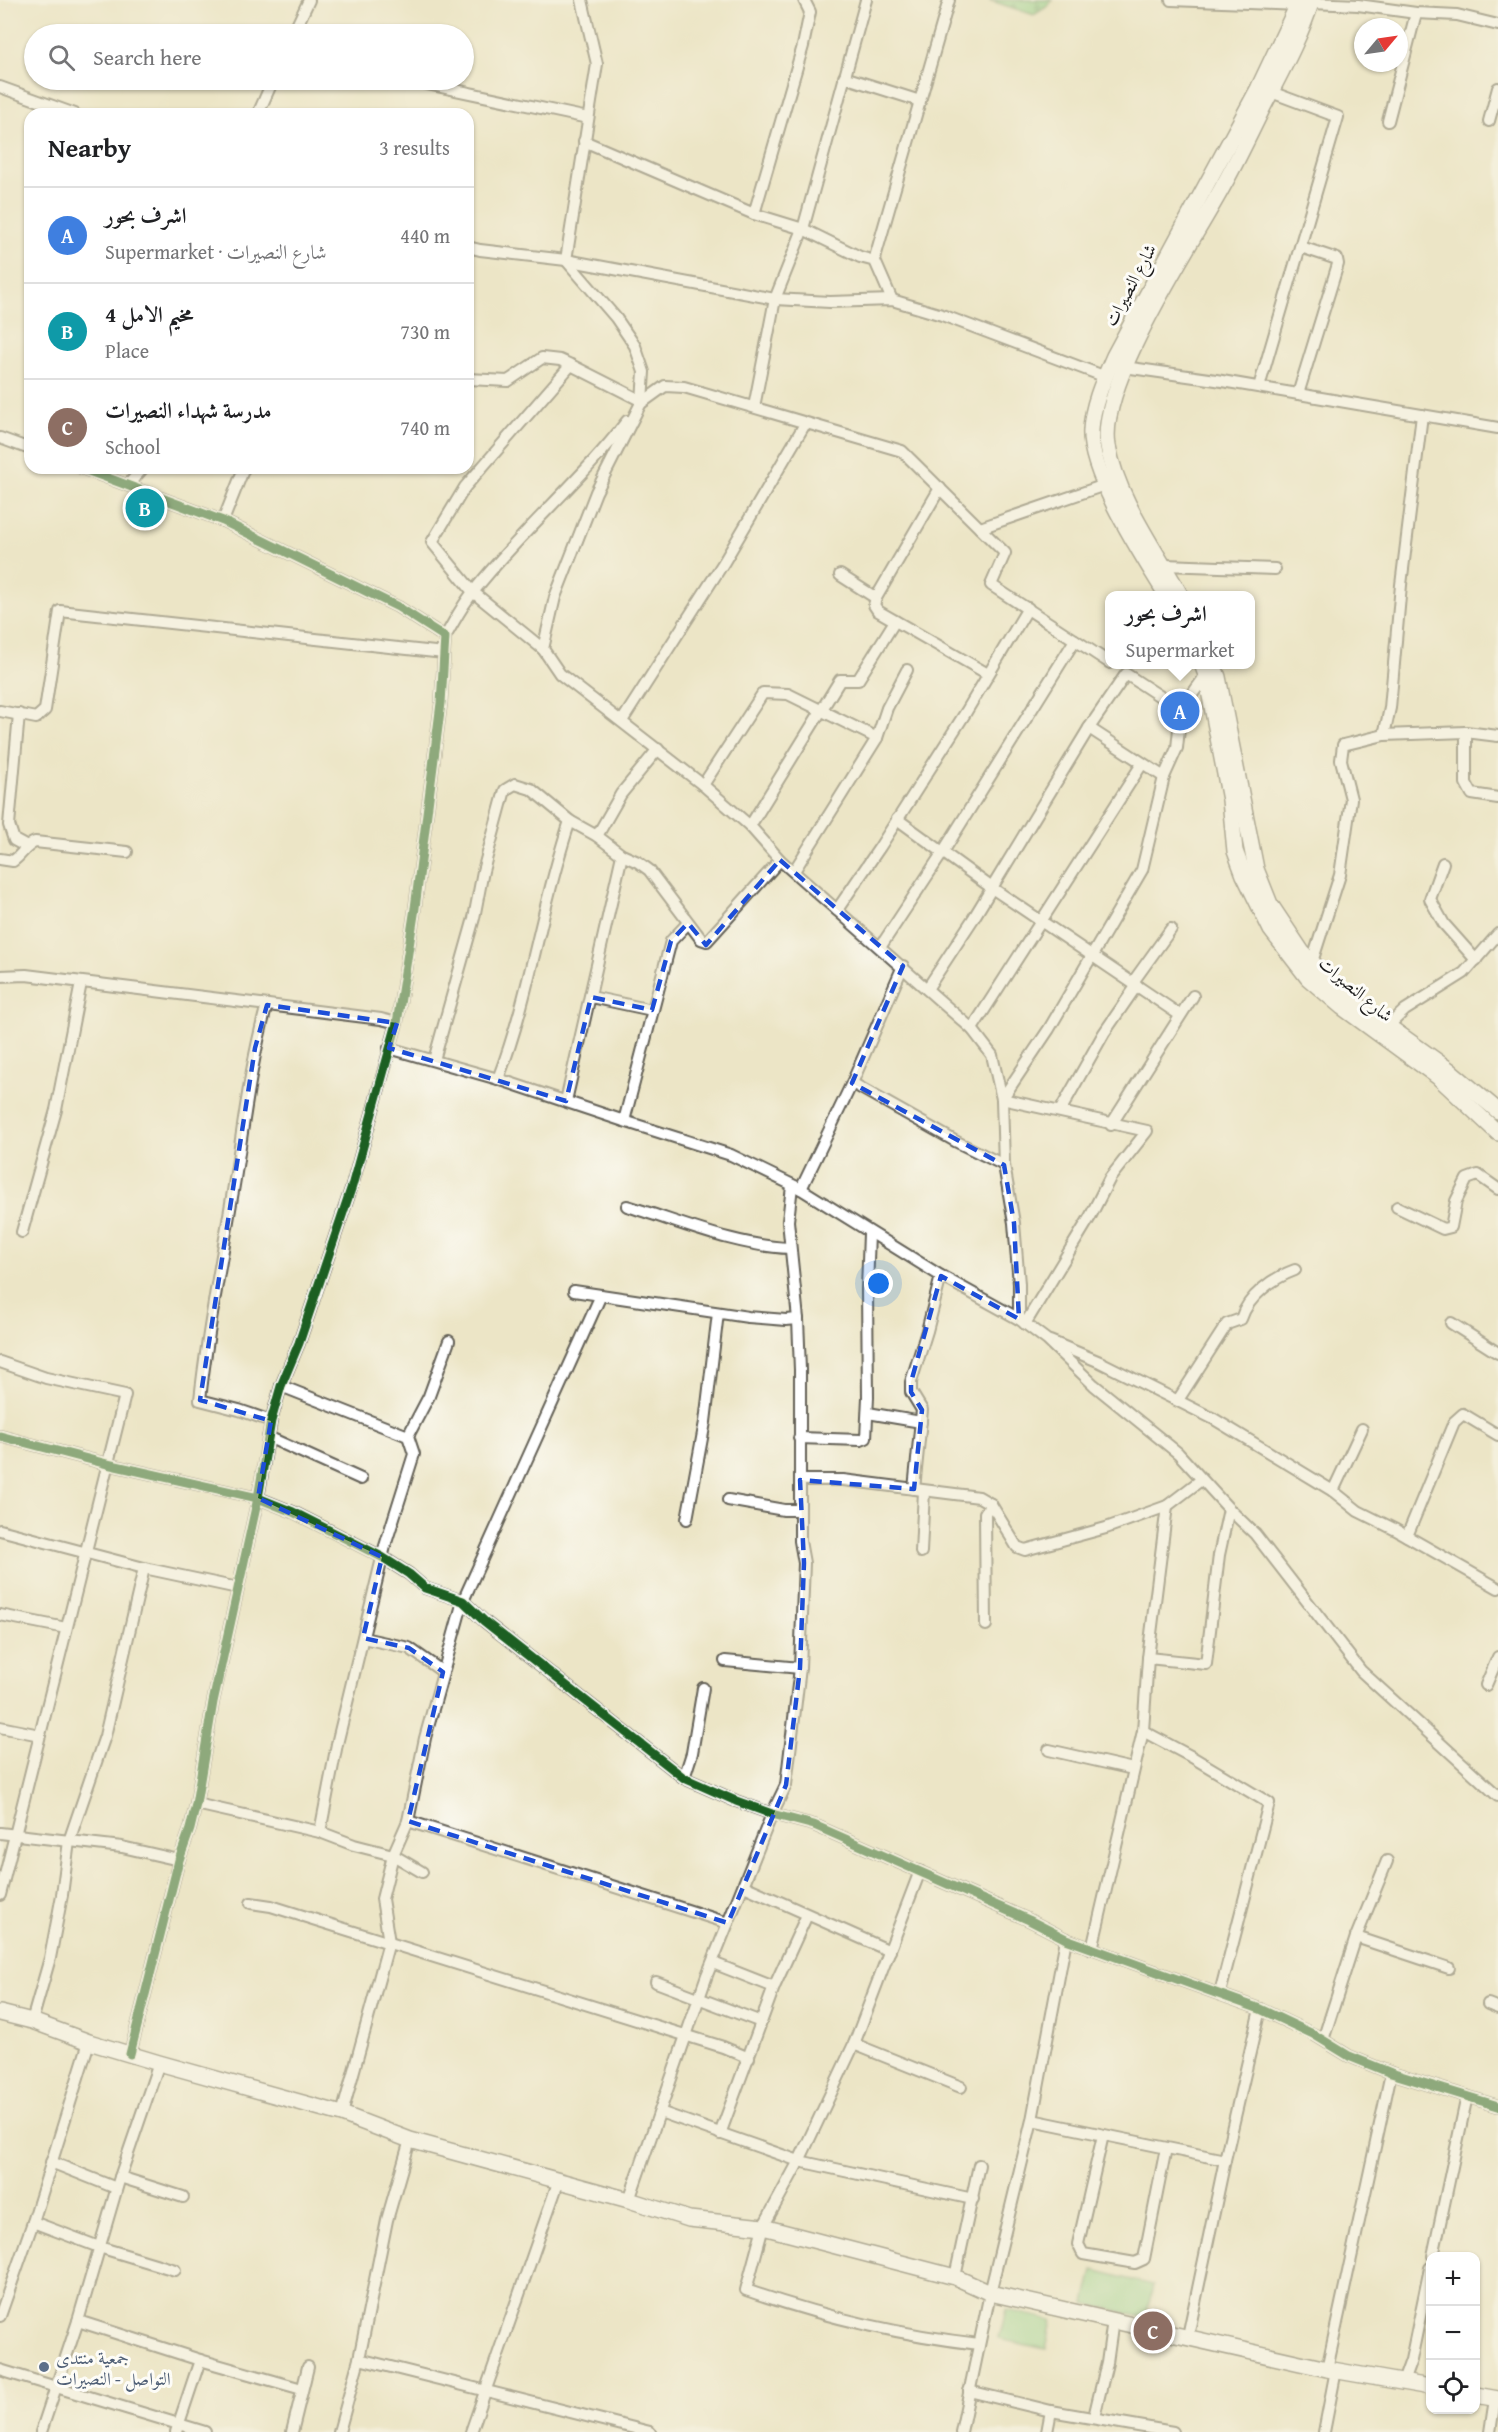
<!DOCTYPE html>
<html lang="en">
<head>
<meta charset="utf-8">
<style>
	:root { --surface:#fff; --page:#f2f2f2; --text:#202124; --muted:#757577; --line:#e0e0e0; --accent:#b5179e }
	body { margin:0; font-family:"Gentium Book Plus",Amiri,serif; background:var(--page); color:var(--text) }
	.controls { position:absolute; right:18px; bottom:18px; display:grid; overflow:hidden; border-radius:12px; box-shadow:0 2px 4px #0004 }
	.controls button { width:54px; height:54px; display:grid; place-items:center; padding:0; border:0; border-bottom:2px solid var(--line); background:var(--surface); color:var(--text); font:30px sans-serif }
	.compass { position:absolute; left:1354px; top:18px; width:54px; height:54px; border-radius:50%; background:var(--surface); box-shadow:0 2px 4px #0004; rotate:61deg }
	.you { position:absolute; left:879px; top:1284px; width:21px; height:21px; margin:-15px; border:4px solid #fff; border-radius:50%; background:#1a73e8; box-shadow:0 0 0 9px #1a73e833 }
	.badge { display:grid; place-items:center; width:39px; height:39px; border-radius:50%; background:var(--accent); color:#fff; font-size:20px; font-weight:700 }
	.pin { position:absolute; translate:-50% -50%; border:3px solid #fff; box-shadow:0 2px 6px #0006 }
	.popup { position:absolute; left:1105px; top:591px; width:150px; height:78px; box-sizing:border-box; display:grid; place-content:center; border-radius:12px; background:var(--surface); filter:drop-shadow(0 2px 4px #0005); font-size:20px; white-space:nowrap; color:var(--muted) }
	.popup b { font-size:22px; color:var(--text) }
	.popup::after { content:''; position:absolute; left:50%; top:100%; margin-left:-12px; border:12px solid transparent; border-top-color:var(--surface) }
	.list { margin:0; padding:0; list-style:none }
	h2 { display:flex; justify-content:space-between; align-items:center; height:78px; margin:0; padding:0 24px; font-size:26px }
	h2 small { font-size:20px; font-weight:400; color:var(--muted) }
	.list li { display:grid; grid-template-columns:39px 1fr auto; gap:18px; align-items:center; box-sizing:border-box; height:96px; padding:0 24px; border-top:2px solid var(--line) }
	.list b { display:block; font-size:22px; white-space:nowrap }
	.list p { margin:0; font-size:20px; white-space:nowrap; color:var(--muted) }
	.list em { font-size:20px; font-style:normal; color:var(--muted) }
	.icon { flex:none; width:33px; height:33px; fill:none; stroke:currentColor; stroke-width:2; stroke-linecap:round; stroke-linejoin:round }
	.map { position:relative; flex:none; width:1498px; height:2432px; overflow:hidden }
	.search { position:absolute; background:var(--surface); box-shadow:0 2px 4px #0004; left:24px; top:24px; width:450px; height:66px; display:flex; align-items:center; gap:15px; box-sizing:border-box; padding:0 21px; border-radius:33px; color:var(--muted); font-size:22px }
	.panel { position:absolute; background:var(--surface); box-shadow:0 2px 4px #0004; left:24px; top:108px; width:450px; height:366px; border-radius:18px }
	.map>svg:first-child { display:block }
	.cemetery { fill:url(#cemetery-stones); stroke:#547652; stroke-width:1.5 }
	.park { fill:#8dcf87; stroke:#547652; stroke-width:1.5 }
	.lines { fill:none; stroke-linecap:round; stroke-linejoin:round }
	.street-casing { stroke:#656258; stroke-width:14 }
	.secondary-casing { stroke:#656258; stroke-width:18 }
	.street { stroke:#fff; stroke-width:10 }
	.secondary { stroke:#fff; stroke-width:15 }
	.cycleway-casing { stroke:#fdfcf7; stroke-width:13 }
	.cycleway { stroke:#1b5e20; stroke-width:9 }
	.marked { fill:none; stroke:#1d4ed8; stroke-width:4.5; stroke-dasharray:12 8; stroke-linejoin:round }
	.service-dot { fill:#5c6f8a; stroke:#fdfcf7; stroke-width:2 }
	.labels { text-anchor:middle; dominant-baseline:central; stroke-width:6; stroke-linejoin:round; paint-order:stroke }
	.street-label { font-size:18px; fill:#1c1c1c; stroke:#fdfcf7 }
	.service-label { font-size:18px; fill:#4e5e75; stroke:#fdfcf7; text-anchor:start }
</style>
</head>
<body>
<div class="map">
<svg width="1498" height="2432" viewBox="0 0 1498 2432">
	<defs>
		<pattern id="cemetery-stones" width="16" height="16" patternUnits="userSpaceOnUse" patternTransform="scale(1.5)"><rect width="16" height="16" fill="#8dcf87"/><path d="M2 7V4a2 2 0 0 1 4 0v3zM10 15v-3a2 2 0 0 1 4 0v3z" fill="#79b174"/></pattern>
	</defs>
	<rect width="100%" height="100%" fill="#fdfcf7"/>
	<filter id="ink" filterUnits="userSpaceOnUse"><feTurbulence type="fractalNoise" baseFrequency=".0167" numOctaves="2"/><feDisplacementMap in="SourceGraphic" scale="12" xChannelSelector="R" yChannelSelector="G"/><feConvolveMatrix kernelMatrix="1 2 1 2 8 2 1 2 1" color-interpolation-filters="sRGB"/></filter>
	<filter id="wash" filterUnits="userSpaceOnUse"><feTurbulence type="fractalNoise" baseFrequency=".008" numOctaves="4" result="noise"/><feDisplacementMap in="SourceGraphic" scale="24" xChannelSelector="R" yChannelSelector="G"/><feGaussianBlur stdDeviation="1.35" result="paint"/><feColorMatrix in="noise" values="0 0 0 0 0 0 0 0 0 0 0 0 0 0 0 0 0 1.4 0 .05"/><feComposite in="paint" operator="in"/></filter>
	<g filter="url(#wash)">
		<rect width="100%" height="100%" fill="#ece5c6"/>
		<path class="cemetery" d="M989,0H1052L1048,6L1034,15Z"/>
		<g class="park">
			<path d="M1093,2270L1153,2285L1146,2318L1085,2303Z"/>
			<path d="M1006,2310L1052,2320L1046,2349L999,2339Z"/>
		</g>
	</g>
	<g filter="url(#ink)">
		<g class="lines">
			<g class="street-casing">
				<g id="street">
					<path d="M582,0L597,64L566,260L616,318L635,346L644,372L642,401L596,492L555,597L543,649L560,674L703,785L750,826L780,860L972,1029L992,1055L1002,1099L1004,1165L1014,1223L1019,1284V1319"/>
					<path d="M1171,0L1299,5"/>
					<path d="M1311,3L1358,5L1416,13L1457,15L1498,25"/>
					<path d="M293,34L309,0"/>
					<path d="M844,77L920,101"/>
					<path d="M408,80L588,118"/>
					<path d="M0,87L75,114"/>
					<path d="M258,114L273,80"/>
					<path d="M1388,121L1416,13"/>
					<path d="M1489,121L1498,88"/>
					<path d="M584,141L754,214L803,229L860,257L875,261"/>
					<path d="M754,214L803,46L810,12L804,0"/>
					<path d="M468,247L480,250L566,260L775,299L830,302L892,300L942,315L1106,377"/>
					<path d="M892,300L875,261L876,254L949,0"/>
					<path d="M1124,367L1216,380L1498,428"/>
					<path d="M468,379L508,381L542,358L560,360L571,365L642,401"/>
					<path d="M1259,387L1338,117L1271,92"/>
					<path d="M1298,394L1338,264L1337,259L1301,247"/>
					<path d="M640,404L665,386L684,387L902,451L1005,553L991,585L1075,640L943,852L881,946"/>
					<path d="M754,407L775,299L803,229L866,0"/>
					<path d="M0,438L30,449"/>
					<path d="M81,468L223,521L398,607L445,637L441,703L415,908L397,1023L352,1186L299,1343L281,1386L271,1421L258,1498L213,1702L196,1804L190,1829L179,1860L130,2054"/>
					<path d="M128,485L143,468"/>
					<path d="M223,521L244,468"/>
					<path d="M980,528L1105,485"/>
					<path d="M1164,565L1275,569"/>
					<path d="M840,575L876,598L940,488"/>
					<path d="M876,598L874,605L878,611L988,674"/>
					<path d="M445,637C454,622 462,605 474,591C521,531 581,481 627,421"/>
					<path d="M1075,640L1110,663"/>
					<path d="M543,649L473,592L432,542L465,487L571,365"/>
					<path d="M0,711L36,718L45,710L60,611L444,653"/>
					<path d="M19,714L9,825L14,840L25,846"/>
					<path d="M622,721L724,562L805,424"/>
					<path d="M1089,728L1164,777"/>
					<path d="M1466,732V783L1472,794L1498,798"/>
					<path d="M1384,735L1466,732L1498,736"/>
					<path d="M703,785L763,693L788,694L877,738"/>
					<path d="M897,819L992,888L1180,1015"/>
					<path d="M750,826L840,680H858L895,621"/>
					<path d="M597,836L621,794L658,749"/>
					<path d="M0,859L13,861C22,855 25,846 35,842L127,852"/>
					<path d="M1443,863L1430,899L1444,924L1476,960"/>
					<path d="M794,871L877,738L887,708L907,670"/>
					<path d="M837,910L880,847L966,712L1028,608"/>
					<path d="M1312,962L1340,875L1351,799L1341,760L1343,745L1384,735L1390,708L1401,585L1422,415"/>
					<path d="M0,976L26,975L381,1019L397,1023"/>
					<path d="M1133,982L1171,929"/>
					<path d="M927,989L973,919L1089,728L1126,674L1181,710"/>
					<path d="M591,997L652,1010"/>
					<path d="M267,1005C249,1068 243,1133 232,1197C221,1265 207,1332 200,1400L239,1410L271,1421"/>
					<path d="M1388,1026L1405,1010L1464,973L1498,934"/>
					<path d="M972,1029L1142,764"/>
					<path d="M389,1048L498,1079L624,1121L671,941L688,923"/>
					<path d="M434,1060L474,918L483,871L505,790L515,784L531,789L570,821L597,836L622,855L638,862L649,870L701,939L707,941L780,860"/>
					<path d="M498,1079C530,996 541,906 570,821"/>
					<path d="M852,1083L955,1141L1004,1165"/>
					<path d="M566,1101L622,855"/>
					<path d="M1060,1111L1104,1033L1137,985"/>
					<path d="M624,1121L731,1155L801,1189L941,1276L1019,1319L1047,1340L1094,1385L1178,1453L1229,1509L1255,1534L1361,1671L1498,1796"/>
					<path d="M1111,1125L1193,996"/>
					<path d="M801,1189L852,1083L903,966"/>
					<path d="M627,1206C680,1222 735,1246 790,1248"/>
					<path d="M1397,1207L1443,1229L1451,1227L1456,1201L1467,1179L1478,1175L1498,1189"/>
					<path d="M22,1232L56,1110L81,983"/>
					<path d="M574,1291L748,1317L786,1320L798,1319"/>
					<path d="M1451,1323L1498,1353"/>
					<path d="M1025,1324L1090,1217L1110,1178L1147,1131L1002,1099L1049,1029L1142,870L1164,777L1177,748L1181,710L1206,675"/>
					<path d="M1050,1341L1100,1362L1214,1419L1333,1491L1358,1511L1396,1530L1498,1588"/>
					<path d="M0,1362L46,1378L125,1395L0,1895"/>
					<path d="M281,1386L408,1436"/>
					<path d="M1178,1400L1227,1324L1241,1319C1248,1296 1273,1278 1295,1270"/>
					<path d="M868,1413L921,1422"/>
					<path d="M0,1436L107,1464L258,1498L293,1512L382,1557L409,1574L425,1588L463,1601L484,1621L684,1778L736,1801L772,1814L814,1825L1029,1920L1066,1939L1260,2009L1313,2034L1349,2056L1391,2073L1498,2106"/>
					<path d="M268,1437L361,1479"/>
					<path d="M799,1438L861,1440L866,1438L868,1397L867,1290L869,1233"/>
					<path d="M800,1480H843L979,1497L991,1504L1017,1547L1025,1550L1106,1528L1167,1506L1201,1480"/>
					<path d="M914,1489L922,1410L911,1392V1382L927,1331L941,1276"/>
					<path d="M1333,1491L1362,1429"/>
					<path d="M728,1500L784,1510H800"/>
					<path d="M687,1519L705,1422L718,1313"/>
					<path d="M0,1530L144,1568L238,1588"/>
					<path d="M1407,1536L1454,1422L1463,1414L1498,1435"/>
					<path d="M921,1552L924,1491"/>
					<path d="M0,1615L66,1628"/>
					<path d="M986,1625L985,1513L991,1504"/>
					<path d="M363,1638L409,1648L443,1672"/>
					<path d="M1148,1658L1206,1664L1219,1555L1229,1509"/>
					<path d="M725,1661L800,1668"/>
					<path d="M1486,1685L1498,1657"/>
					<path d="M0,1727L40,1735"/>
					<path d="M1143,1731L1192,1757L1269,1803L1220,1993"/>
					<path d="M1049,1750L1133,1769"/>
					<path d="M684,1778L692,1753L703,1688"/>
					<path d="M196,1804L320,1832L354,1845L393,1855L422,1872"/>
					<path d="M408,1821L728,1923"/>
					<path d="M320,1832L337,1744L385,1546L414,1454L408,1436L429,1396L449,1341"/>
					<path d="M0,1833L122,1847L179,1860"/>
					<path d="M920,1871L854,2044L799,2161L763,2227L746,2290C821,2316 899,2335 979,2344"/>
					<path d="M744,1886L890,1951"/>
					<path d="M251,1903L271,1906L723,2047L749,2058"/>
					<path d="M1356,1937L1449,1968"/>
					<path d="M1092,1949L1143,1731L1148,1658L1167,1506"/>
					<path d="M713,1963L774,1987"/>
					<path d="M656,1982L761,2022"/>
					<path d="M1488,2004L1498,2008"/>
					<path d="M32,2021L50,1958L62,1895L69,1841L105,1736L144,1568"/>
					<path d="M1323,2040L1356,1937L1387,1861"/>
					<path d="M854,2044L961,2087"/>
					<path d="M660,2112L799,2161L973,2199"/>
					<path d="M342,2114L389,1942L382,1899L393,1855L408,1821L425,1738L463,1601L601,1295"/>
					<path d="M1032,2120L1225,2160"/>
					<path d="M720,2134L774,1987L807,1915"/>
					<path d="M1103,2135L1078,2244L1083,2254L1135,2263L1144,2259L1166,2148"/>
					<path d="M51,2162L116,2188"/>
					<path d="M120,2177L183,2197"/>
					<path d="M629,2200L707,1975L772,1814L786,1785L800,1668L804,1563L800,1541V1370L798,1319L788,1221L792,1186"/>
					<path d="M33,2222L99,2247L175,2270"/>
					<path d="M1433,2256L1467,2096"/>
					<path d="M955,2277L979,2165"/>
					<path d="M0,2316L33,2222L89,2042"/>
					<path d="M78,2321L200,2360L302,2389"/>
					<path d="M1188,2336L1225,2160L1260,2009"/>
					<path d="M359,2359L650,2432"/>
					<path d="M1327,2369L1391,2073"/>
					<path d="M0,2370L205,2432"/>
					<path d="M1403,2382L1411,2360L1430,2268"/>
					<path d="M969,2391L1051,2411L1173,2432"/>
					<path d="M1094,2417L1107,2363L1113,2320"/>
					<path d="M41,2432L78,2321L120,2177L159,2063"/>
					<path d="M176,2432L200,2360"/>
					<path d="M292,2432L308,2367"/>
					<path d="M339,2432L359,2359L387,2220L410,2140"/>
					<path d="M471,2432L559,2180"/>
					<path d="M961,2432L990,2293L1032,2120L1066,1939"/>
					<path d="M1047,2432L1051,2411"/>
					<path d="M1324,2432L1336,2370"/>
					<path d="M1490,2432L1495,2399"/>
				</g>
			</g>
			<g class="secondary-casing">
				<g id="secondary">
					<path d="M1167,596C1144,558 1088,473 1091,430C1092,405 1104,379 1114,356L1258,89L1300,0"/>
					<path d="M1181,596C1155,549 1117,498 1108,446C1097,384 1191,245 1222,188C1237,161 1250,134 1263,107C1281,72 1300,38 1312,0"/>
					<path d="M1202,664L1206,675L1230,800L1235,851L1244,875L1271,930L1308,978L1342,1007L1438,1077L1498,1133"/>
					<path d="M1213,664L1218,677L1256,869L1270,904L1302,952L1330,980L1360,1006L1448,1069L1498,1111"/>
					<path d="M0,2013L32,2021L89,2042L159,2063L342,2114L410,2140L629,2200L689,2219L763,2227L955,2277L990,2293L1327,2369L1430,2387"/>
					<path d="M1476,2395L1498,2399"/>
				</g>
			</g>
			<use href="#street" class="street"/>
			<use href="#secondary" class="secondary"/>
			<g class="cycleway-casing">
				<g id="cycleway">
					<path d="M81,468L223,521L398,607L445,637L441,703L415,908L397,1023L352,1186L299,1343L281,1386L271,1421L258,1498L213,1702L196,1804L190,1829L179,1860L130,2054"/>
					<path d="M0,1436L107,1464L258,1498L293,1512L382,1557L409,1574L425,1588L463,1601L484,1621L684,1778L736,1801L772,1814L814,1825L1029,1920L1066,1939L1260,2009L1313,2034L1349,2056L1391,2073L1498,2106"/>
				</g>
			</g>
			<use href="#cycleway" class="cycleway"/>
		</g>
	</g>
	<path d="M0 0H1498V2432H0ZM780,860L903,966L852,1083L1004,1165L1014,1223L1019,1319L941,1276L911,1382V1392L922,1410L914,1489L800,1480L804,1563L800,1668L786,1785L728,1923L408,1821L443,1672L409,1648L363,1638L382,1557L258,1498L271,1421L200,1400L255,1048L267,1005L397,1023L389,1048L566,1101L591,997L652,1010L671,941L688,923L706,945Z" fill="#ece5c6" fill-opacity=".55" fill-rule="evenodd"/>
	<path class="marked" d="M780,860L903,966L852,1083L1004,1165L1014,1223L1019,1319L941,1276L911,1382V1392L922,1410L914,1489L800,1480L804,1563L800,1668L786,1785L728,1923L408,1821L443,1672L409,1648L363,1638L382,1557L258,1498L271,1421L200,1400L255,1048L267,1005L397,1023L389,1048L566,1101L591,997L652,1010L671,941L688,923L706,945Z"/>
	<circle class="service-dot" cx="44" cy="2367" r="6"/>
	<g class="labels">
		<g class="street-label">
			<text transform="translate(1130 285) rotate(-62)">شارع النصيرات</text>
			<text transform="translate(1356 989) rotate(40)">شارع النصيرات</text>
		</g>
		<g class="service-label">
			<text x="56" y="2357">جمعية منتدى<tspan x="56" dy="21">التواصل - النصيرات</tspan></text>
		</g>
	</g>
</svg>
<div class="controls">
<button>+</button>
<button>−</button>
<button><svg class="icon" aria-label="locate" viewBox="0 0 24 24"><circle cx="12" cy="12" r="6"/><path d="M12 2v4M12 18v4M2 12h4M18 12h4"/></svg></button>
</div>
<svg class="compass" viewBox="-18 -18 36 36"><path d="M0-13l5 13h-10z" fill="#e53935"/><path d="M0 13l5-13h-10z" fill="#757577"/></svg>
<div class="you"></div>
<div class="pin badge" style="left:1180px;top:711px;background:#3f7fe0">A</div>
<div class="popup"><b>اشرف بحور</b>Supermarket</div>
<div class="pin badge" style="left:145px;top:508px;background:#0f9aa8">B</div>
<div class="pin badge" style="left:1153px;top:2331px;background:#8d6e63">C</div>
<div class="search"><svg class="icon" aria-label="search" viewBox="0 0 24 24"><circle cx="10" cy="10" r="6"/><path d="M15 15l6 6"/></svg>Search here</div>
<section class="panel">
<h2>Nearby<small>3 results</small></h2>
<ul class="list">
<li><span class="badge" style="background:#3f7fe0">A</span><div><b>اشرف بحور</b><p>Supermarket · شارع النصيرات</p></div><em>440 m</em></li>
<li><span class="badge" style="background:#0f9aa8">B</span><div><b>مخيم الامل 4</b><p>Place</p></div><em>730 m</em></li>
<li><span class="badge" style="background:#8d6e63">C</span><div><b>مدرسة شهداء النصيرات</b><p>School</p></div><em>740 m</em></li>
</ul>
</section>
</div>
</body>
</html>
